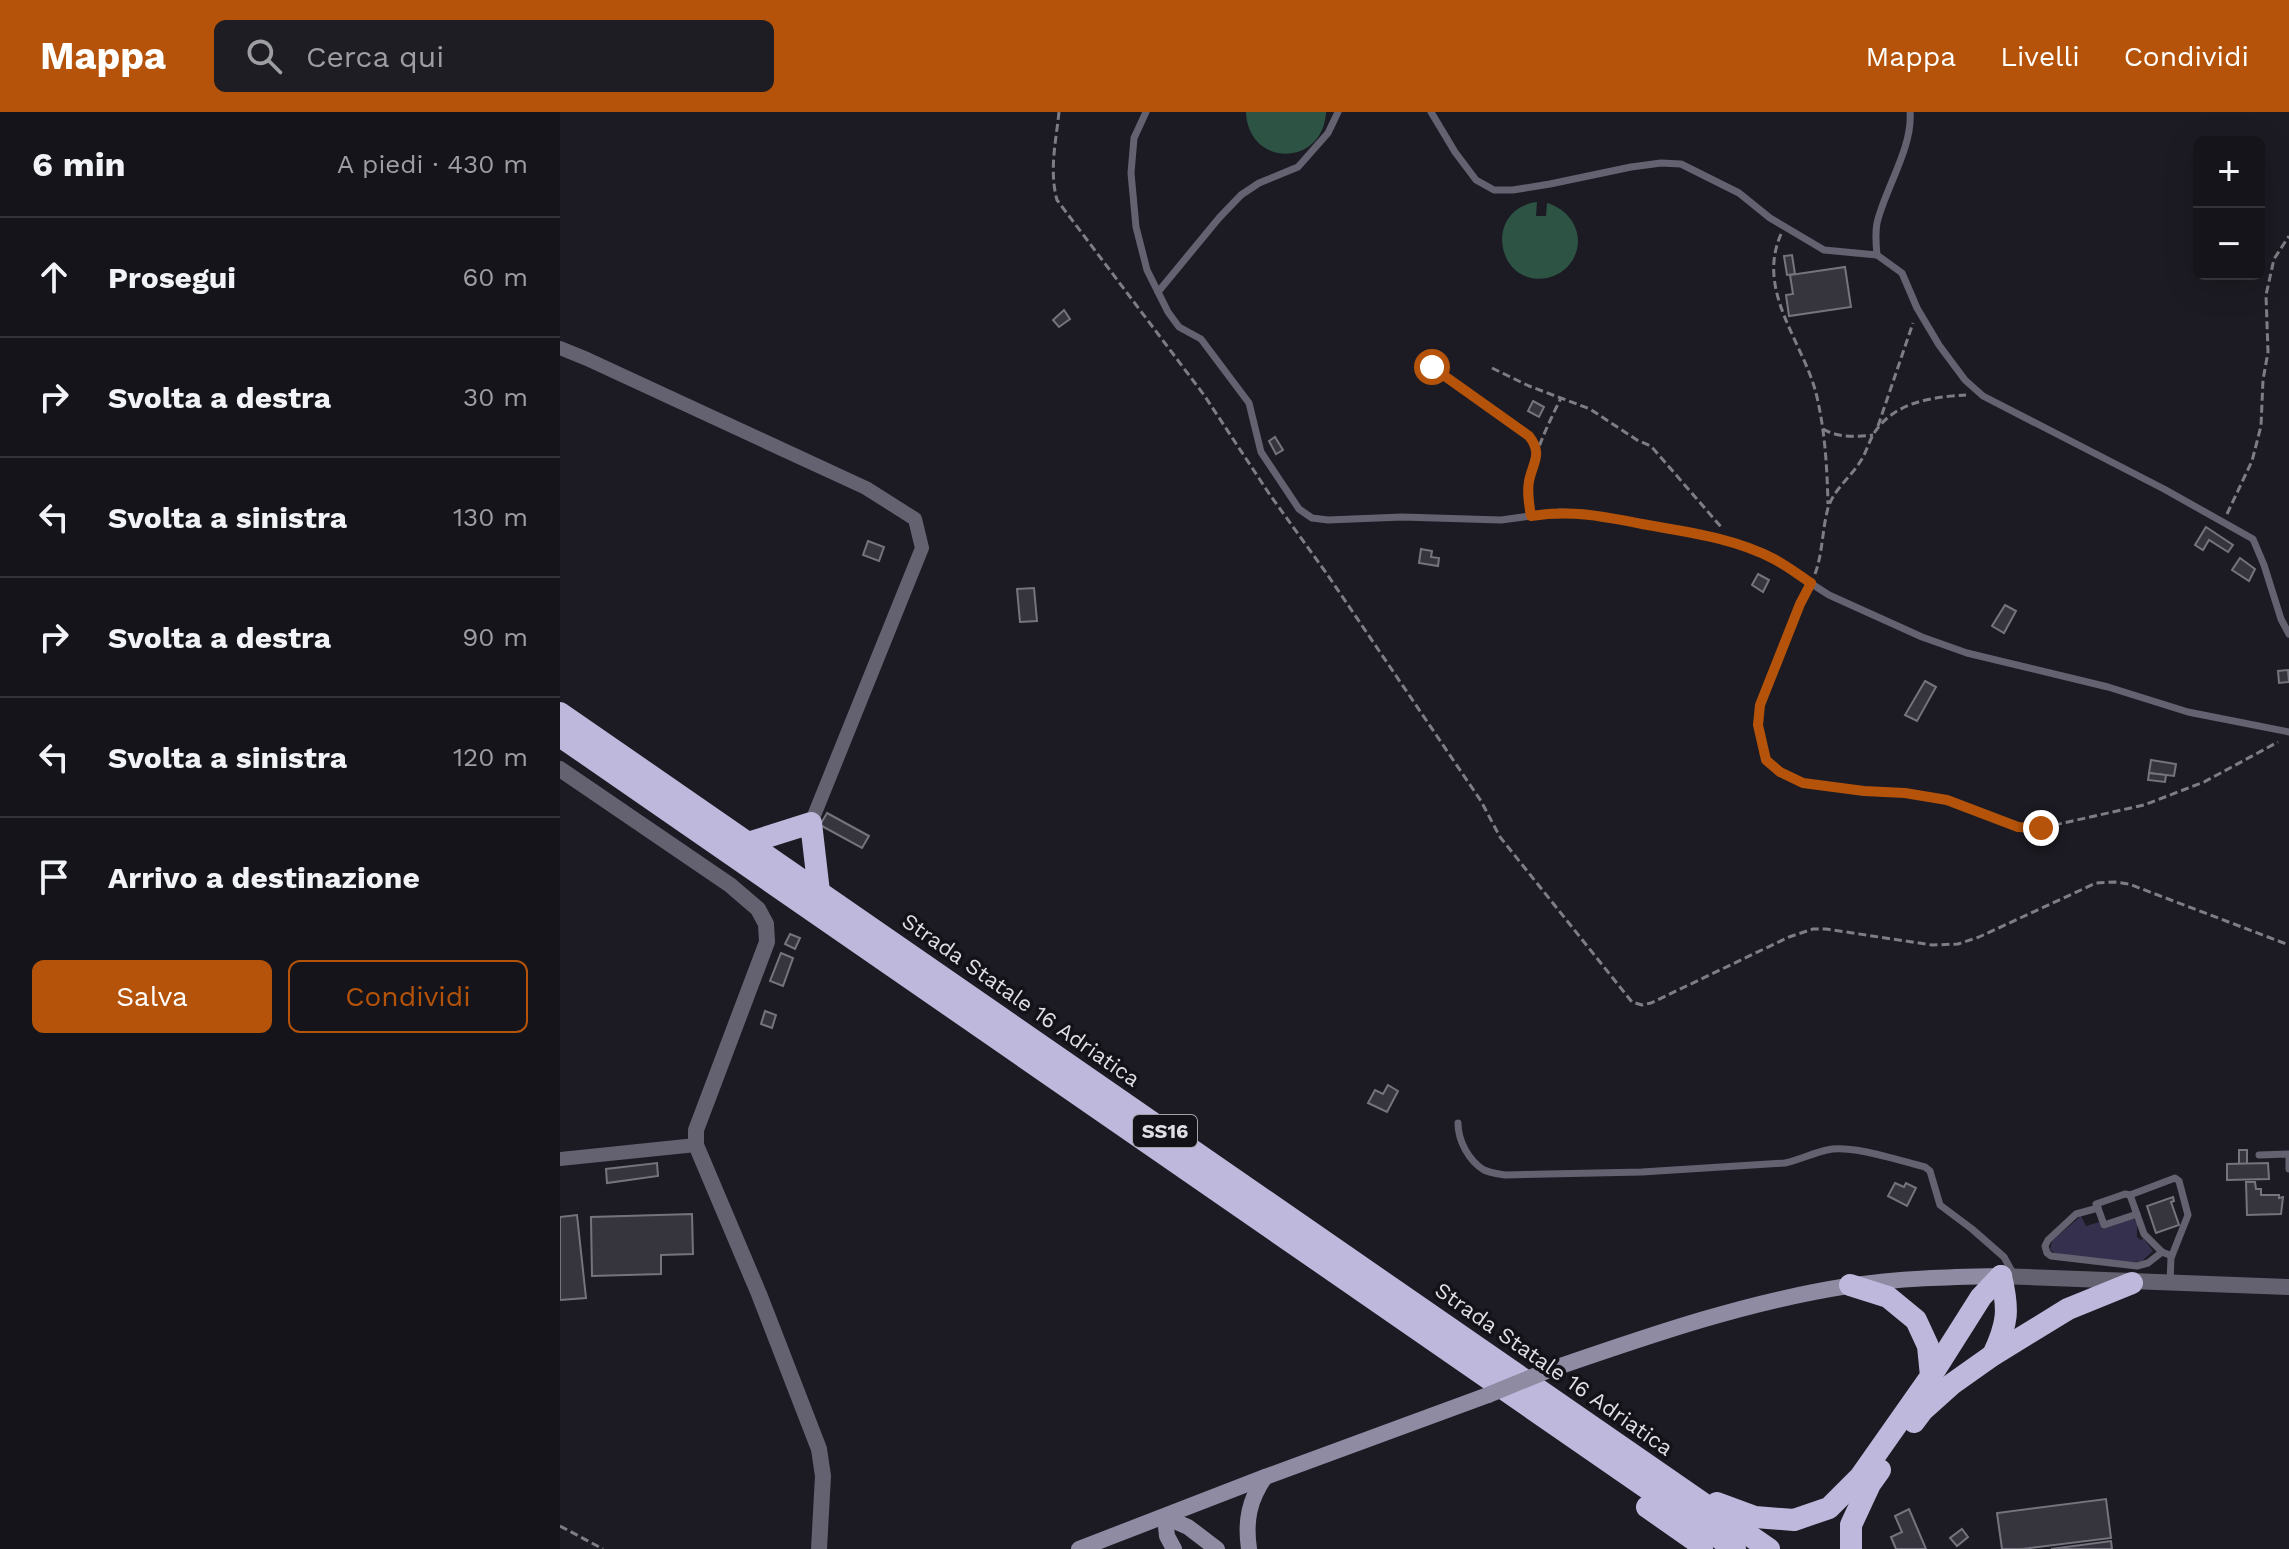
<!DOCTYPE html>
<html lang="it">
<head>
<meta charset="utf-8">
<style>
	:root { --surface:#15141a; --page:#1e1d23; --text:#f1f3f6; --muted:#9d9ea2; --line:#343339; --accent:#b45309 }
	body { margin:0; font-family:"Work Sans",sans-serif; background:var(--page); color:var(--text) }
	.controls { position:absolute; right:24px; top:24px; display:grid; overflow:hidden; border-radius:12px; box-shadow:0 8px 32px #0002 }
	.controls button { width:72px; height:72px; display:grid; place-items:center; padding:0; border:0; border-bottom:2px solid var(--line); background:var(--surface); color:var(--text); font:40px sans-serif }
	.stop { position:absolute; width:24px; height:24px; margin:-18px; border:6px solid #b45309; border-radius:50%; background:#fff }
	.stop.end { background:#b45309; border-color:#fff; box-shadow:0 2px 8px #0008 }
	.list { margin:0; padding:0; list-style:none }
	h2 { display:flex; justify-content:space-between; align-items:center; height:104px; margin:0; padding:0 32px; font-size:34px }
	h2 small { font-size:26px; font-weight:400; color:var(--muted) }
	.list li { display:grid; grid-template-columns:52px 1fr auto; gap:24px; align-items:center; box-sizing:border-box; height:120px; padding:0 32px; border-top:2px solid var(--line) }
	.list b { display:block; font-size:30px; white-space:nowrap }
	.list em { font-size:26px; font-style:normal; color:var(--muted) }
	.actions { display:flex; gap:16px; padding:24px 32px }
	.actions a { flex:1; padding:18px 0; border:2px solid var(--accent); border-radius:12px; text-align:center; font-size:28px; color:var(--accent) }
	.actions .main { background:var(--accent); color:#fff }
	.icon { flex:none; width:44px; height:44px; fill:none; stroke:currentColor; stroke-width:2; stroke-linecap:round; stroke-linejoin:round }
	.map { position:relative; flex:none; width:1729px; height:1437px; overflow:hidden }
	header { display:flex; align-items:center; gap:48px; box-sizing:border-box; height:112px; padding:0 40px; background:var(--accent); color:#fff }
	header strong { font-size:38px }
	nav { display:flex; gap:44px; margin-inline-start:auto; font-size:28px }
	.search { width:560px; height:72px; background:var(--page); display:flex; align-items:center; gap:20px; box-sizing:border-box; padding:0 28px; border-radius:12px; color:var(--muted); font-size:30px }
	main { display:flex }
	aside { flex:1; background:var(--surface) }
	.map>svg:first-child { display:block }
	.green { fill:#35304d }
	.water { fill:#2c5343 }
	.building { fill:#36353d; stroke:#75747e; stroke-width:2 }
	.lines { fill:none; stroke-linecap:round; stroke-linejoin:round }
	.path { stroke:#7e7d84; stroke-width:3; stroke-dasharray:8 4; stroke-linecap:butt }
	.service { stroke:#646271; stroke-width:7 }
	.minor { stroke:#646271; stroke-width:14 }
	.tertiary { stroke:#646271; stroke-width:16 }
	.secondary { stroke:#8e8ba3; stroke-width:16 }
	.trunk { stroke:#bdb8dc; stroke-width:22 }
	.secondary-bridge { stroke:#8e8ba3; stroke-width:16 }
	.route { stroke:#b45309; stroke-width:10 }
	.labels { text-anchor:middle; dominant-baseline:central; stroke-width:7; stroke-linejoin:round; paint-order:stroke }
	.shield { fill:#131219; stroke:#a2a1a7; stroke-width:2 }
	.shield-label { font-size:20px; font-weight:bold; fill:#dfdee4 }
	.street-label { font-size:22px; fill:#dfdee4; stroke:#131219 }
</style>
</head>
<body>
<header>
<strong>Mappa</strong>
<div class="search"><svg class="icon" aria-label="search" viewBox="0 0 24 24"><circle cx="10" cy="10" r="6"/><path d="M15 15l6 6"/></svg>Cerca qui</div>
<nav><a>Mappa</a><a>Livelli</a><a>Condividi</a></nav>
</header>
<main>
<aside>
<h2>6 min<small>A piedi · 430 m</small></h2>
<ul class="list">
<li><svg class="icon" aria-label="ahead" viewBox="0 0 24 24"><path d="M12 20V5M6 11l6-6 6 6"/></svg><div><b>Prosegui</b></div><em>60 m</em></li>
<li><svg class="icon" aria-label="right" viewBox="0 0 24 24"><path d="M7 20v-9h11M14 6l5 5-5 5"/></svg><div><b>Svolta a destra</b></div><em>30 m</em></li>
<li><svg class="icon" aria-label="left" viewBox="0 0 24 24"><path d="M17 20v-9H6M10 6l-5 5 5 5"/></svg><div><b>Svolta a sinistra</b></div><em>130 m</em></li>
<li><svg class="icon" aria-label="right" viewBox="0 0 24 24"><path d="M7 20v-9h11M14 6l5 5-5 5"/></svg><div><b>Svolta a destra</b></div><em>90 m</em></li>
<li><svg class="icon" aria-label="left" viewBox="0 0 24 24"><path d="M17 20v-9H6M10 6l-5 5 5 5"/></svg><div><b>Svolta a sinistra</b></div><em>120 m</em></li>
<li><svg class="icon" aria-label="arrive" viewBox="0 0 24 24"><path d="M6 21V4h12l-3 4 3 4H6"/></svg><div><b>Arrivo a destinazione</b></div></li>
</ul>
<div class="actions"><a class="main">Salva</a><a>Condividi</a></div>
</aside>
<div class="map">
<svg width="1729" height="1437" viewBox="0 0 1729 1437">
	<rect width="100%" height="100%" fill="#1c1b23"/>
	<path class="green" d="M1521,1104L1526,1114L1539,1110L1542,1117L1573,1106L1577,1112V1125L1581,1128L1583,1126L1593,1139L1582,1149L1569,1151L1495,1141L1490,1138L1492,1129Z"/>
	<g class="water">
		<path d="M686,0H766V1C762,56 688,55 686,0Z"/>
		<path d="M977,90L976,104H986L987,91C1012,98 1027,125 1012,149C1006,158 997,164 987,166C936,175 923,97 977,90Z"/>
	</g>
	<g class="building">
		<path d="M1232,143L1235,162L1227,163L1224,144Z"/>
		<path d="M1285,155L1291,195L1229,204L1226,183L1233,182L1230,163Z"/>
		<path d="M504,198L510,207L499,215L493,208Z"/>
		<path d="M973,289L984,295L979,305L968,299Z"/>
		<path d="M715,325L723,338L716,342L709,329Z"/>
		<path d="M1646,415L1673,433L1668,440L1649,428L1643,438L1635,433Z"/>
		<path d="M308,429L324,435L319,449L303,443Z"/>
		<path d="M861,437L872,439L871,445L879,446L878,454L859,451Z"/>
		<path d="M1680,446L1695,457L1689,469L1672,458Z"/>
		<path d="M1198,462L1209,468L1203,480L1192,473Z"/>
		<path d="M474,476L477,509L460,510L457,477Z"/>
		<path d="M1445,493L1456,499L1444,521L1432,514Z"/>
		<path d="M1728,558L1729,570L1719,571L1718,559Z"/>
		<path d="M1365,569L1376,575L1357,609L1345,603Z"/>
		<path d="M1591,648L1616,652L1614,664L1589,661Z"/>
		<path d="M1589,661L1606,663L1605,670L1588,668Z"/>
		<path d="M267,701L309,724L302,736L260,713Z"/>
		<path d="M230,822L240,826L235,837L225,832Z"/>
		<path d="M221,841L233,846L223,874L210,869Z"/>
		<path d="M205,899L216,903L212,916L201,912Z"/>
		<path d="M828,973L838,979L827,1000L808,991L815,978L823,982Z"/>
		<rect x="1679" y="1038" width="8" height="14"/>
		<path d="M97,1051L98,1064L47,1071L46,1057Z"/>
		<path d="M1708,1051L1709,1067L1667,1068V1052Z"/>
		<path d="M1686,1070H1695L1696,1077H1701V1083H1719V1086L1723,1085L1721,1102L1687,1103Z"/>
		<path d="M1335,1071L1344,1075L1346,1071L1356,1076L1347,1094L1328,1084Z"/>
		<path d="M1613,1085L1614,1089L1611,1090L1619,1113L1596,1121L1587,1094Z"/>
		<path d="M132,1102L133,1142L101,1143V1162L32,1164L31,1105Z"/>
		<path d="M17,1103L26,1186L0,1188V1105Z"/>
		<path d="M1546,1387L1551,1426L1462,1437H1442L1437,1401Z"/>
		<path d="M1349,1397L1366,1437H1336L1331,1425L1342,1420L1335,1404Z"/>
		<path d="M1402,1417L1408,1425L1397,1434L1390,1426Z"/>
		<path d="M1551,1429L1552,1437H1491Z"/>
	</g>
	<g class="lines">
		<g class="path">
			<path d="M499,0C496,29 489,59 497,88L644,283L710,383L767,462L921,689L940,725L1072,890L1082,893L1091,891L1229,825L1253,817H1266L1372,833L1398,832L1419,825L1536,771L1555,770L1569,772L1729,833"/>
			<path d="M1221,122C1196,179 1242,228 1256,281C1265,318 1267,354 1268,392"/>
			<path d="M872,255L969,324L975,331L978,341"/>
			<path d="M932,256L969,274L1030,297L1077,328L1091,334L1162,416"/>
			<path d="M1318,314L1353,211"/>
			<path d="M1263,317C1278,326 1297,325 1313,323"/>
			<path d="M969,392C963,363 988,312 1001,286"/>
			<path d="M1667,402L1692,349L1701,314L1703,268L1708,240L1706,183L1714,147L1729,124"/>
			<path d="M1255,462C1263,440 1262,418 1268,396C1274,377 1290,366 1300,350C1307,340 1309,327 1317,317C1338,289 1374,285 1406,283"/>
			<path d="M1247,480L1200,593L1198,613L1200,631L1206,648L1220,660L1243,671L1304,679L1345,681L1387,688L1458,715L1481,716L1584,693L1644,670L1718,630"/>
			<path d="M0,1414L43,1437"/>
		</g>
		<g class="service">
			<path d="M586,0L574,26L571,61L576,115L587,158L608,200L619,215L641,227L689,291L701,340L739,397L752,406L768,408L842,405L941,408L1000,400L1022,401L1142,423L1183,434L1213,447L1269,483L1362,525L1407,541L1548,575L1628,600L1729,620"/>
			<path d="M871,0L895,40L916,68L934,78H953L990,72L1071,55L1101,51L1121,52L1179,81L1210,106L1264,138L1317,143L1342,161L1357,196L1379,233L1405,268L1423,284L1604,377L1693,427L1704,453L1721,507L1729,522"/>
			<path d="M1317,143C1316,133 1315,121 1317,111C1325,77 1353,35 1350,0"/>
			<path d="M598,180L659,106L681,83L699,71L738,55L768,21L778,0"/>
			<path d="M898,1011C898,1029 909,1049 924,1058C930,1061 939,1062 945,1063L1082,1060L1225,1051C1239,1048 1253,1041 1267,1038C1291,1032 1340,1049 1365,1055L1370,1059L1380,1093L1412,1117L1444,1145L1454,1163"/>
			<path d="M1699,1043L1729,1042V1057"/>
			<path d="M1570,1083L1584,1122L1602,1140"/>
			<path d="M1538,1096L1544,1113L1577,1102"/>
			<path d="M1610,1170L1611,1146L1628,1103L1619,1069L1615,1066L1570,1083L1565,1082L1536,1092L1538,1096L1516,1102L1488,1128L1485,1134L1487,1141L1491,1144L1577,1154L1588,1151L1602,1140L1612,1144"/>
		</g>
		<g class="minor">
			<path d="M0,236L27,247L306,376L355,407L362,436L251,711"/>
			<path d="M0,1047L136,1033"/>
		</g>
		<g class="tertiary">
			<path d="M0,657L170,773L198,797L206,812L207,830L136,1018V1033L199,1182L259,1337L263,1364L259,1437"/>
			<path d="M1441,1164L1729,1175"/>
		</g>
		<g class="secondary">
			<path d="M989,1258C1088,1224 1185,1190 1288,1174C1339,1166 1390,1165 1441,1164"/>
			<path d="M605,1405L628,1415L657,1437"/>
			<path d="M605,1405L607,1424L614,1437"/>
			<path d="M519,1437L705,1365L928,1283"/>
			<path d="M689,1437C685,1409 689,1388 705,1365"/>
		</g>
		<g class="trunk">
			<path d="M0,601L1209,1437"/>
			<path d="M0,624L1175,1437"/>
			<path d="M188,731L251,711L259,780"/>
			<path d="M1433,1243C1448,1211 1449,1198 1441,1164"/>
			<path d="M1371,1264L1421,1185L1441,1164"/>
			<path d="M1354,1310L1363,1298L1392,1272L1433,1243L1508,1197L1572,1171"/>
			<path d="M1157,1391L1195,1405L1234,1408L1269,1396L1300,1365L1371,1264L1368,1234L1356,1208L1328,1185L1290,1173"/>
			<path d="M1087,1395L1137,1430L1142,1437"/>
			<path d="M1291,1437V1413L1310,1372L1320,1358"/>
		</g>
		<path class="secondary-bridge" d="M928,1283L989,1258"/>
	</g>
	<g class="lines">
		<path class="route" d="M872,255L969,324C983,342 973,350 969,369C967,381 969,392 971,404C1013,398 1041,404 1082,412C1127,420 1174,426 1214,447C1227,454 1239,463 1251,471L1240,492L1200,593L1198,613L1206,648L1220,660L1243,671L1304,679L1345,681L1387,688L1458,715L1481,716"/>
	</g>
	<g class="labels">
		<rect class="shield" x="573" y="1003" width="64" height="32" rx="6"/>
		<g class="shield-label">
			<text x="605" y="1019">SS16</text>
		</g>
		<g class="street-label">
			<text transform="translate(461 888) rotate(35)">Strada Statale 16 Adriatica</text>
			<text transform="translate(994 1257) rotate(35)">Strada Statale 16 Adriatica</text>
		</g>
	</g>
</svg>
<div class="controls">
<button>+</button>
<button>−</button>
</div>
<div class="stop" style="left:872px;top:255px"></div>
<div class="stop end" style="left:1481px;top:716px"></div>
</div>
</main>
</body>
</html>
